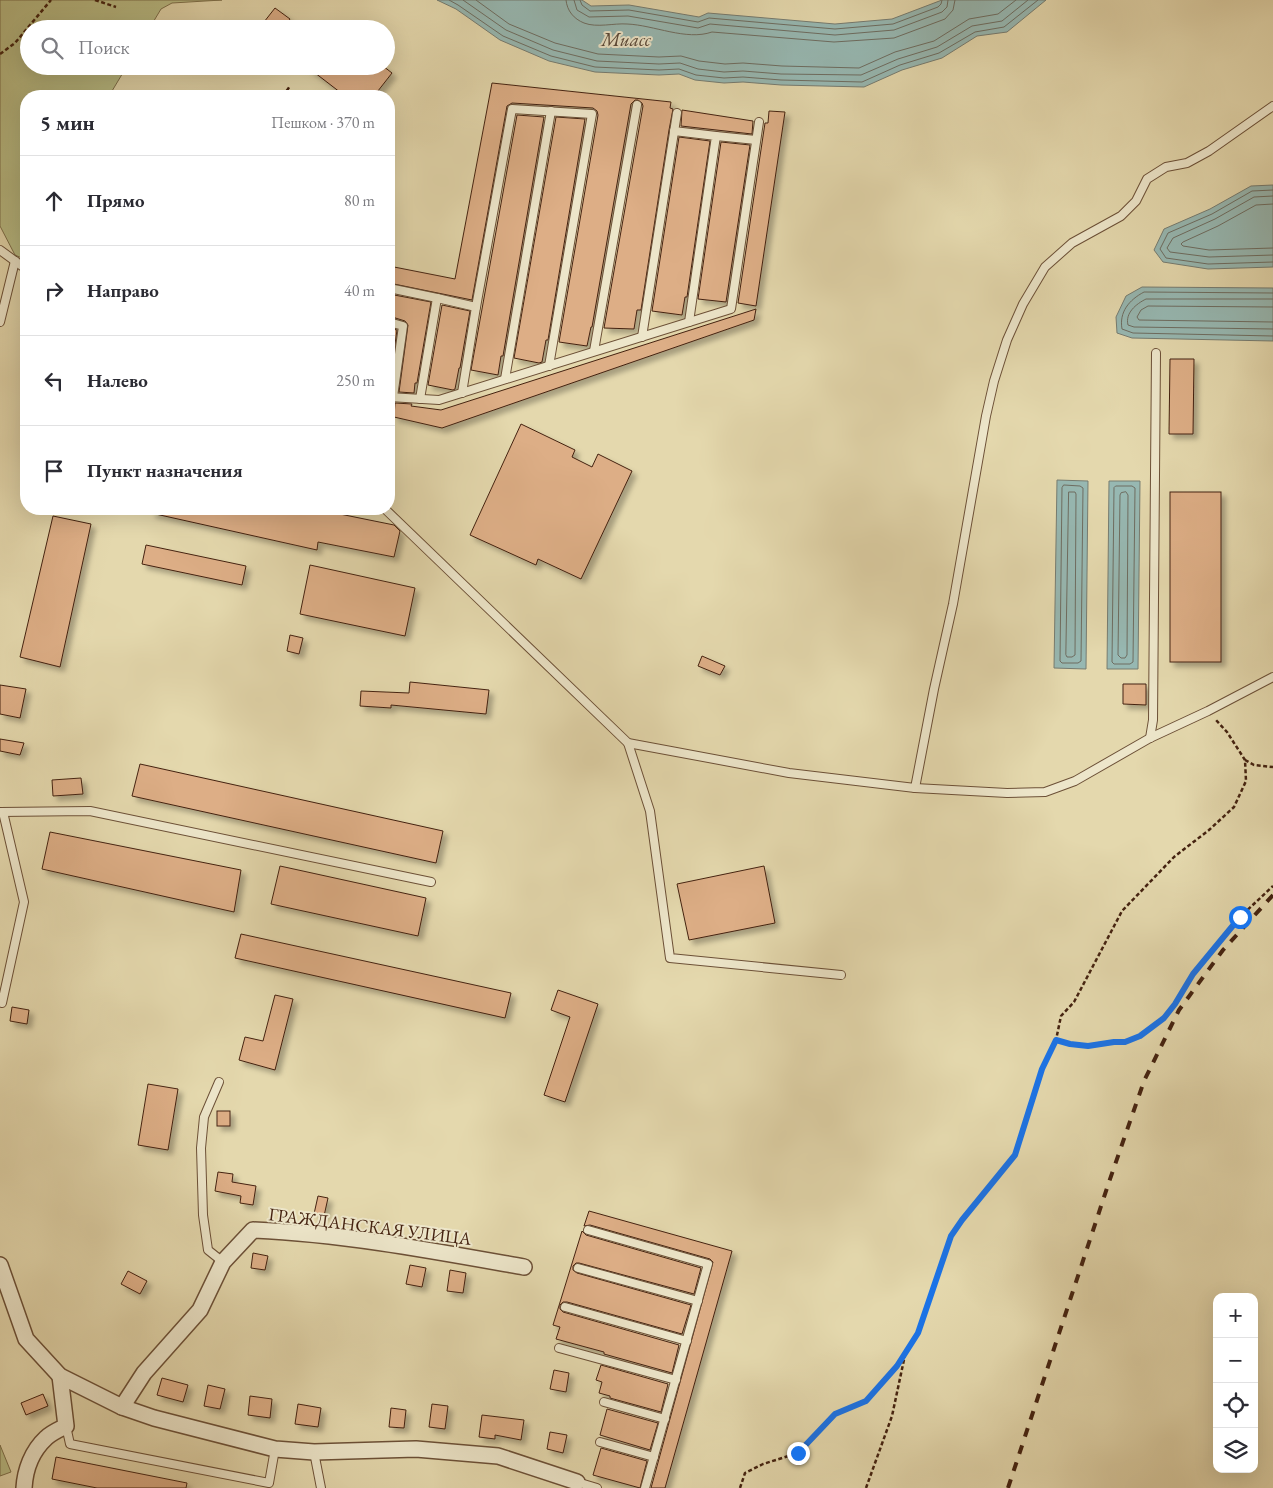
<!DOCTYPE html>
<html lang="ru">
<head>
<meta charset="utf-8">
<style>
	:root { --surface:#fff; --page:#f2f2f3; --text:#2b2b33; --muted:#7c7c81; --line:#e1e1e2 }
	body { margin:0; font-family:"EB Garamond",serif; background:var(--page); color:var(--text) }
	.controls { position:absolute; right:15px; bottom:15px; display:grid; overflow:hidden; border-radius:10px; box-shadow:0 5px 20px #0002 }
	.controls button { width:45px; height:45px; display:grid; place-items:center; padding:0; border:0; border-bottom:1px solid var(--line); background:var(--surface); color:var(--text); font:25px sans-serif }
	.stop { position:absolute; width:15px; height:15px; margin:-11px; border:4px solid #1a73e8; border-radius:50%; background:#fff }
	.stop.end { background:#1a73e8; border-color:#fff; box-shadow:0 1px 5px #0008 }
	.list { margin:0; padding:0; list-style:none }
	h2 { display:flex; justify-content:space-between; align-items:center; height:65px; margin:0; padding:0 20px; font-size:21px }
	h2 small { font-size:16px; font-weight:400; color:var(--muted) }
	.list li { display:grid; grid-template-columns:32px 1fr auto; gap:15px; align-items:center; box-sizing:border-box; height:90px; padding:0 20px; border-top:1px solid var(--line) }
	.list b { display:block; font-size:19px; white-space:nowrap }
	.list em { font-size:16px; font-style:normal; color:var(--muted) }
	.icon { flex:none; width:28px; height:28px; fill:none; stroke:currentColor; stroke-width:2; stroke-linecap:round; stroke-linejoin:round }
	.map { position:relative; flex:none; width:1273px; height:1488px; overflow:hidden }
	.search { position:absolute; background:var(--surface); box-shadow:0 5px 20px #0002; left:20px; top:20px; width:375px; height:55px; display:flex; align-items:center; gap:12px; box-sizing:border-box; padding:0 18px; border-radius:28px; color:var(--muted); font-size:19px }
	.panel { position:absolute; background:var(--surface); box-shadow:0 5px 20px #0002; left:20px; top:90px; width:375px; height:425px; border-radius:20px }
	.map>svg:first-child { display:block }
	.green { fill:#b9bd86; stroke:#7e704b }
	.water { fill:#97b8b2; stroke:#767c71 }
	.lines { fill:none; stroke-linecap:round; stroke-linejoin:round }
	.shore { stroke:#6e6d61; stroke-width:1 }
	.building { fill:#ddae86; stroke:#442210; filter:url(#shadow) }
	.service-casing { stroke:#6c5037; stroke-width:10 }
	.minor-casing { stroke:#6c5037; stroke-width:18 }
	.path { stroke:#442210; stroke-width:2.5; stroke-dasharray:4 2.5; stroke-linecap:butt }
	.service { stroke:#ede6ca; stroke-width:8 }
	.minor { stroke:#ede6ca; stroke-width:15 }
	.rail { stroke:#442210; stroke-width:4; stroke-dasharray:9 9; stroke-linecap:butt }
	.route { stroke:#1a73e8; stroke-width:6 }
	.labels { text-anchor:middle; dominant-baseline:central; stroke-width:4; stroke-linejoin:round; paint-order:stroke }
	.street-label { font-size:18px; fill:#442210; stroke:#ede6ca }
	.water-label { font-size:19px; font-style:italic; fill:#594838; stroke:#ede6ca }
</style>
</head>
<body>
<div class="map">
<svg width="1273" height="1488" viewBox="0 0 1273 1488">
	<defs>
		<filter id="shadow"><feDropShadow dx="4.5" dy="4.5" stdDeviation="2.5" flood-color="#0004"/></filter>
	</defs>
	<rect width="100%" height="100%" fill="#e4d8ad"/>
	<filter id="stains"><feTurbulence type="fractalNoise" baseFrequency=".004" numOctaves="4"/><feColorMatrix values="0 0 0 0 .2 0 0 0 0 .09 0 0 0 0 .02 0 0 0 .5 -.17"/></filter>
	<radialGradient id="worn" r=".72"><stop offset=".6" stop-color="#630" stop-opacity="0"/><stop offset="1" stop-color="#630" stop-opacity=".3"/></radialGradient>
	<g class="green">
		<path d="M0,0H222L172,3L161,9L149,29H29V66H127L109,96H26V260L15,255L0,226Z"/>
		<path d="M0,1445L11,1472L0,1476Z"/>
	</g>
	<g class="water">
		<path d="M437,0H582L591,6L629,5L699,17L708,13L835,24L892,19L942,0H1046L1007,32L977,36L942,58L902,70L864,87L781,85L743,82L724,83L695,80L679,74L659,75L595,72L549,61L500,40L456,9Z"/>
		<path d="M1273,185V267L1208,269L1163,262L1154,250L1164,229L1210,209L1251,186Z"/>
		<path d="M1142,287L1273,288V341L1132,338L1117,333L1116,317L1126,296Z"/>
		<path d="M1057,480L1088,481L1086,669L1054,668Z"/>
		<path d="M1109,481H1140L1138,669H1107Z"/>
	</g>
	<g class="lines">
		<g class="shore">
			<path d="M449,0L458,5L503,36L551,56L595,67L659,70L679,69L696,75L724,78L743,77L781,80L862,82L900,65L939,53L975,32L1004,27L1038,0"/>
			<path d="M463,0L506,30L553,50L597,61L659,64L680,63L698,69L724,72L743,71L781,74L861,75L898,59L937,47L972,26L1002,21L1028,0"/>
			<path d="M476,0L509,24L555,43L598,54L659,57L681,56L699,61L725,64L743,63L782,66L859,68L895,52L934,41L969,19L998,14L1016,0"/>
			<path d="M566,0C567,11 574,19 584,23C597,28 614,23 627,24C654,25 686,41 712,32L834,42L894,38L945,19L953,10L955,0"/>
			<path d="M574,0L577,10L589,17L628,16L698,28L710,24L835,35L894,30L942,12L947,7L948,0"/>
			<path d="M580,0L582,5L590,11L629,10L698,22L709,18L835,29L893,24L938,7L941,4L942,0"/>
			<path d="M1273,190L1252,191L1212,214L1168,233L1160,249L1166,258L1208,264L1273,262"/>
			<path d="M1273,196L1254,197L1215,219L1173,238L1167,248L1170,252L1209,257L1273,255"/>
			<path d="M1273,204L1256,205L1218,226L1183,242L1181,244L1183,246L1209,250L1273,248"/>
			<path d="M1273,293L1144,292C1129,300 1119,312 1122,329L1133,333L1273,336"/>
			<path d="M1273,299H1146C1136,304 1125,313 1128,325L1134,327L1273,329"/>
			<path d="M1273,307L1148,306L1141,310L1137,317L1139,320L1273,322"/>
			<path d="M1064,485L1080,486L1083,488L1081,661L1078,663H1062L1060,661L1062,488Z"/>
			<path d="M1116,486H1132L1135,488L1133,662L1130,664H1114L1112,662L1114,488Z"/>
			<path d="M1069,492H1075L1076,494L1075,655L1072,657H1067L1066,655Z"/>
			<path d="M1126,492L1128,495L1127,655L1125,658H1121L1118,655L1120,495L1121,493Z"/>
		</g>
	</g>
	<g class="building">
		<path d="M275,8L290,19L283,29H273L264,22Z"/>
		<path d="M306,66H383L392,73L374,96H345Z"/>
		<path d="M492,83L671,102L670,108L673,109L669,130L641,310H637L634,329L604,328L643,106L642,103L638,100H635L631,104L592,327H591L587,346L559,342L598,115L597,111L593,108L512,103L507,106L472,300L389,283V266L455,279Z"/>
		<path d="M682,110L753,121L752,134L681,126Z"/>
		<path d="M769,111L785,112L756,306L738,303L765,123H768Z"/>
		<path d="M517,115L544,117L503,356H501L498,375L471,370Z"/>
		<path d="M556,117L585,119L548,340H546L542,362L539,363L514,358Z"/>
		<path d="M679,137L710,141L687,297H685L682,315L652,311Z"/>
		<path d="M721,142L750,145L726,302L698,299Z"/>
		<path d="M389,294L431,302L417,383H415L414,393L399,392L408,325L405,321L389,316Z"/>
		<path d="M442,305L470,311L460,368H459L455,389L453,390L428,385Z"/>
		<path d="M756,309L754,320L442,428L394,417L395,403L412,404L411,406L441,410Z"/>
		<path d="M389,328L397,330L389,387Z"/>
		<path d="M1170,359H1194L1193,434H1169Z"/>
		<path d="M521,424L575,450L572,457L592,467L598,454L632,471L581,579L538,559L536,565L470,535Z"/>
		<rect x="1170" y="492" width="51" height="170"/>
		<path d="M152,509H326L325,511L394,525L400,531L394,557L318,542L317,550L151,513Z"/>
		<path d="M53,516L91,524L60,667L20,657Z"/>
		<path d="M146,545L246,566L242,585L142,564Z"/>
		<path d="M310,565L415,588L405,636L300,614Z"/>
		<path d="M290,635L303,638L299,654L287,651Z"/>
		<path d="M702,656L725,666L720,675L698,666Z"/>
		<path d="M410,682L489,690L486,714L391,705V708L360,706L361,691L409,693Z"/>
		<path d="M1123,684H1146V705L1123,704Z"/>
		<path d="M0,685L26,689L20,718L0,714Z"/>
		<path d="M0,739L24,743L20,755L0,751Z"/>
		<path d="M140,764L443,831L436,863L132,796Z"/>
		<path d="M81,778L83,794L53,796L52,780Z"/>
		<path d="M50,832L241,870L234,912L42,869Z"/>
		<path d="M280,866L426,898L418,936L271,904Z"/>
		<path d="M764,866L775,923L689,940L677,884Z"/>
		<path d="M241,934L511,993L505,1018L235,958Z"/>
		<path d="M558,990L598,1004L565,1102L544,1095L570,1017L551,1010Z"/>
		<path d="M275,995L293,999L275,1070L239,1060L245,1037L263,1041Z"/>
		<path d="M12,1007L29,1010L27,1024L10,1021Z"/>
		<path d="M148,1084L178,1089L168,1150L138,1145Z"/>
		<rect x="217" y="1111" width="13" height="15"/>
		<path d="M218,1172L233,1174L232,1182L256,1186L253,1205L240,1203L241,1196L215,1191Z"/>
		<path d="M318,1196L328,1198L324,1216L314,1214Z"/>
		<path d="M589,1211L732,1251L665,1488H651L713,1262L710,1259L590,1225L584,1226Z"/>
		<path d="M582,1231L586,1235L701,1268L694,1294L579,1263H576L573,1266V1270L577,1273L691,1305L682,1334L567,1302H563L560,1305V1309L563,1312L679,1345L672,1373L604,1354V1352L556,1339L560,1327L553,1325Z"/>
		<path d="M253,1253L268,1256L265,1270L251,1268Z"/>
		<path d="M410,1265L426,1268L422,1287L406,1284Z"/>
		<path d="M450,1270L466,1273L463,1293L447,1291Z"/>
		<path d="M128,1271L147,1281L140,1294L121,1284Z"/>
		<path d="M601,1365L668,1384L661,1412L610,1398V1396L599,1393L602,1382L596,1380Z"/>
		<path d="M554,1370L569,1373L566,1392L550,1389Z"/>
		<path d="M162,1378L188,1385L183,1402L157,1395Z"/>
		<path d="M208,1385L225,1389L220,1409L204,1406Z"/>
		<path d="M43,1394L48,1406L26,1415L21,1403Z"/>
		<path d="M250,1396L272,1399L270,1418L248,1415Z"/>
		<path d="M298,1404L321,1408L318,1427L295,1424Z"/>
		<path d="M432,1404L448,1406L445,1429L429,1427Z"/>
		<path d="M391,1408L406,1410L404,1428L389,1427Z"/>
		<path d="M607,1409L658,1423L650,1450L600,1435Z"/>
		<path d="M482,1415L524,1420L521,1440L495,1435V1439L479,1437Z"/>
		<path d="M550,1432L567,1435L563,1453L547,1449Z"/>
		<path d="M601,1448L647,1461L640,1488L593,1475Z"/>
		<path d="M56,1457L187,1483L186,1488H97L52,1479Z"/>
	</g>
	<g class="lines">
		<g class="service-casing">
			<g id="service">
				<path d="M674,131L716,136L689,322"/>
				<path d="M716,136L756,140"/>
				<path d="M0,250L26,269"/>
				<path d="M389,288L437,298L420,399"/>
				<path d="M437,298L476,307L462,393"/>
				<path d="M476,307L512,109L592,114L549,366"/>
				<path d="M0,322L15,261"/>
				<path d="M389,322L403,326L393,397"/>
				<path d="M642,337L677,113"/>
				<path d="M594,351L637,105"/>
				<path d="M505,379L551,111"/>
				<path d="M389,397L439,400L731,309L759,122"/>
				<path d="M385,509L628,743L789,773L915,788L1007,793L1045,792L1075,781L1150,738L1208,711L1273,677"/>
				<path d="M1150,738L1153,720L1156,353"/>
				<path d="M628,743L650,811L670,958L841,975"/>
				<path d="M915,788L934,689L953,604L986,416L994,381L1007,340L1023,304L1045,267L1072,243L1121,216L1136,201L1147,179L1166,167L1187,163L1209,151L1273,106"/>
				<path d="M0,812L90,811L431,882"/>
				<path d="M2,1003L24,902L3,812"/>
				<path d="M219,1082L204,1117L201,1148L203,1215L208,1250L223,1262"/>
				<path d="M588,1230L708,1264L645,1488"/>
				<path d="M578,1268L698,1301"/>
				<path d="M565,1307L687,1341"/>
				<path d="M559,1348L676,1380"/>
				<path d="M604,1402L665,1419"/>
				<path d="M66,1426L70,1444L269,1483L275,1449"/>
				<path d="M600,1442L654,1457"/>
				<path d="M314,1452L321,1488"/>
				<path d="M577,1482L597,1488"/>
			</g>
		</g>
		<g class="minor-casing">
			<g id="minor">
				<path d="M0,1265L26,1339L60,1376L122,1407L154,1418L275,1449L314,1452L416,1449L498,1456L577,1482"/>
				<path d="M122,1407L144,1373L200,1310L223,1262L253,1230C344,1234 434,1251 524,1267"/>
				<path d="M24,1488C25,1470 32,1451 46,1438C51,1433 60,1429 66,1426L60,1376"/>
			</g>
		</g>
		<g class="path">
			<path d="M95,0L116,7"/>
			<path d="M0,54L15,43L51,0"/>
			<path d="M283,96L290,86"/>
			<path d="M1245,760L1254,765L1273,767"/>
			<path d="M1056,1040L1070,1044L1088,1046L1113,1042H1125L1140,1036L1150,1029L1164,1018L1175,1004L1193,974L1240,917L1273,886"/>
			<path d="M740,1488L745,1473L763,1464L798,1453L835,1414L866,1401L897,1366L918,1333L951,1236L962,1220L1015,1155L1042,1069L1056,1040L1061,1016L1074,1002L1122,911L1174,857L1209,830L1234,807L1246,781L1245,760L1227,732L1215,719"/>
			<path d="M866,1488L892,1416L905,1355"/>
		</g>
		<use href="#service" class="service"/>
		<use href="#minor" class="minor"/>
		<path class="rail" d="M1008,1488L1109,1182L1144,1081L1179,1010L1223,950L1273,895"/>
	</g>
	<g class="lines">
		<path class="route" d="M798,1453L835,1414L866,1401L897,1366L918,1333L951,1236L962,1220L1015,1155L1042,1069L1056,1040L1070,1044L1088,1046L1114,1042H1125L1140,1036L1164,1018L1175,1004L1193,974L1240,917"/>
	</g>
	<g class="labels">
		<g class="street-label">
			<text transform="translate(370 1226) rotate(7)">ГРАЖДАНСКАЯ УЛИЦА</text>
		</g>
		<g class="water-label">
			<text x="626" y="39">Миасс</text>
		</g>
	</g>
	<rect width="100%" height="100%" filter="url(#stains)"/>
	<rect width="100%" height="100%" fill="url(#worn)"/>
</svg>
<div class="controls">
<button>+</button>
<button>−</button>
<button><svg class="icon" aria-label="locate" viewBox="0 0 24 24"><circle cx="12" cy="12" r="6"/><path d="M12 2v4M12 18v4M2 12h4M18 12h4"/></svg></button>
<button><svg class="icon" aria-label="layers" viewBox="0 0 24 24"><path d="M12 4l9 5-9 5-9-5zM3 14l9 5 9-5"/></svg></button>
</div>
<div class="stop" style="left:1240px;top:917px"></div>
<div class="stop end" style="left:798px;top:1453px"></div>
<div class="search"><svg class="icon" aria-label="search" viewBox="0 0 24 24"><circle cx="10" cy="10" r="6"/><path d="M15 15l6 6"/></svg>Поиск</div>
<section class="panel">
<h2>5 мин<small>Пешком · 370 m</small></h2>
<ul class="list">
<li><svg class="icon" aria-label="ahead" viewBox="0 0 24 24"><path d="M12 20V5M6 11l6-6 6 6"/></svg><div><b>Прямо</b></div><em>80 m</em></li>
<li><svg class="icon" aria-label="right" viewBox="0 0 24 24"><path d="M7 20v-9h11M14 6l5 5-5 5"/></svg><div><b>Направо</b></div><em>40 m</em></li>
<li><svg class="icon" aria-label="left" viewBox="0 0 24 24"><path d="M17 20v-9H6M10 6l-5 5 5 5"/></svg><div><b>Налево</b></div><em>250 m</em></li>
<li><svg class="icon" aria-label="arrive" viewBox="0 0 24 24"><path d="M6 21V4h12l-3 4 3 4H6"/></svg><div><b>Пункт назначения</b></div></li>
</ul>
</section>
</div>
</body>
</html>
